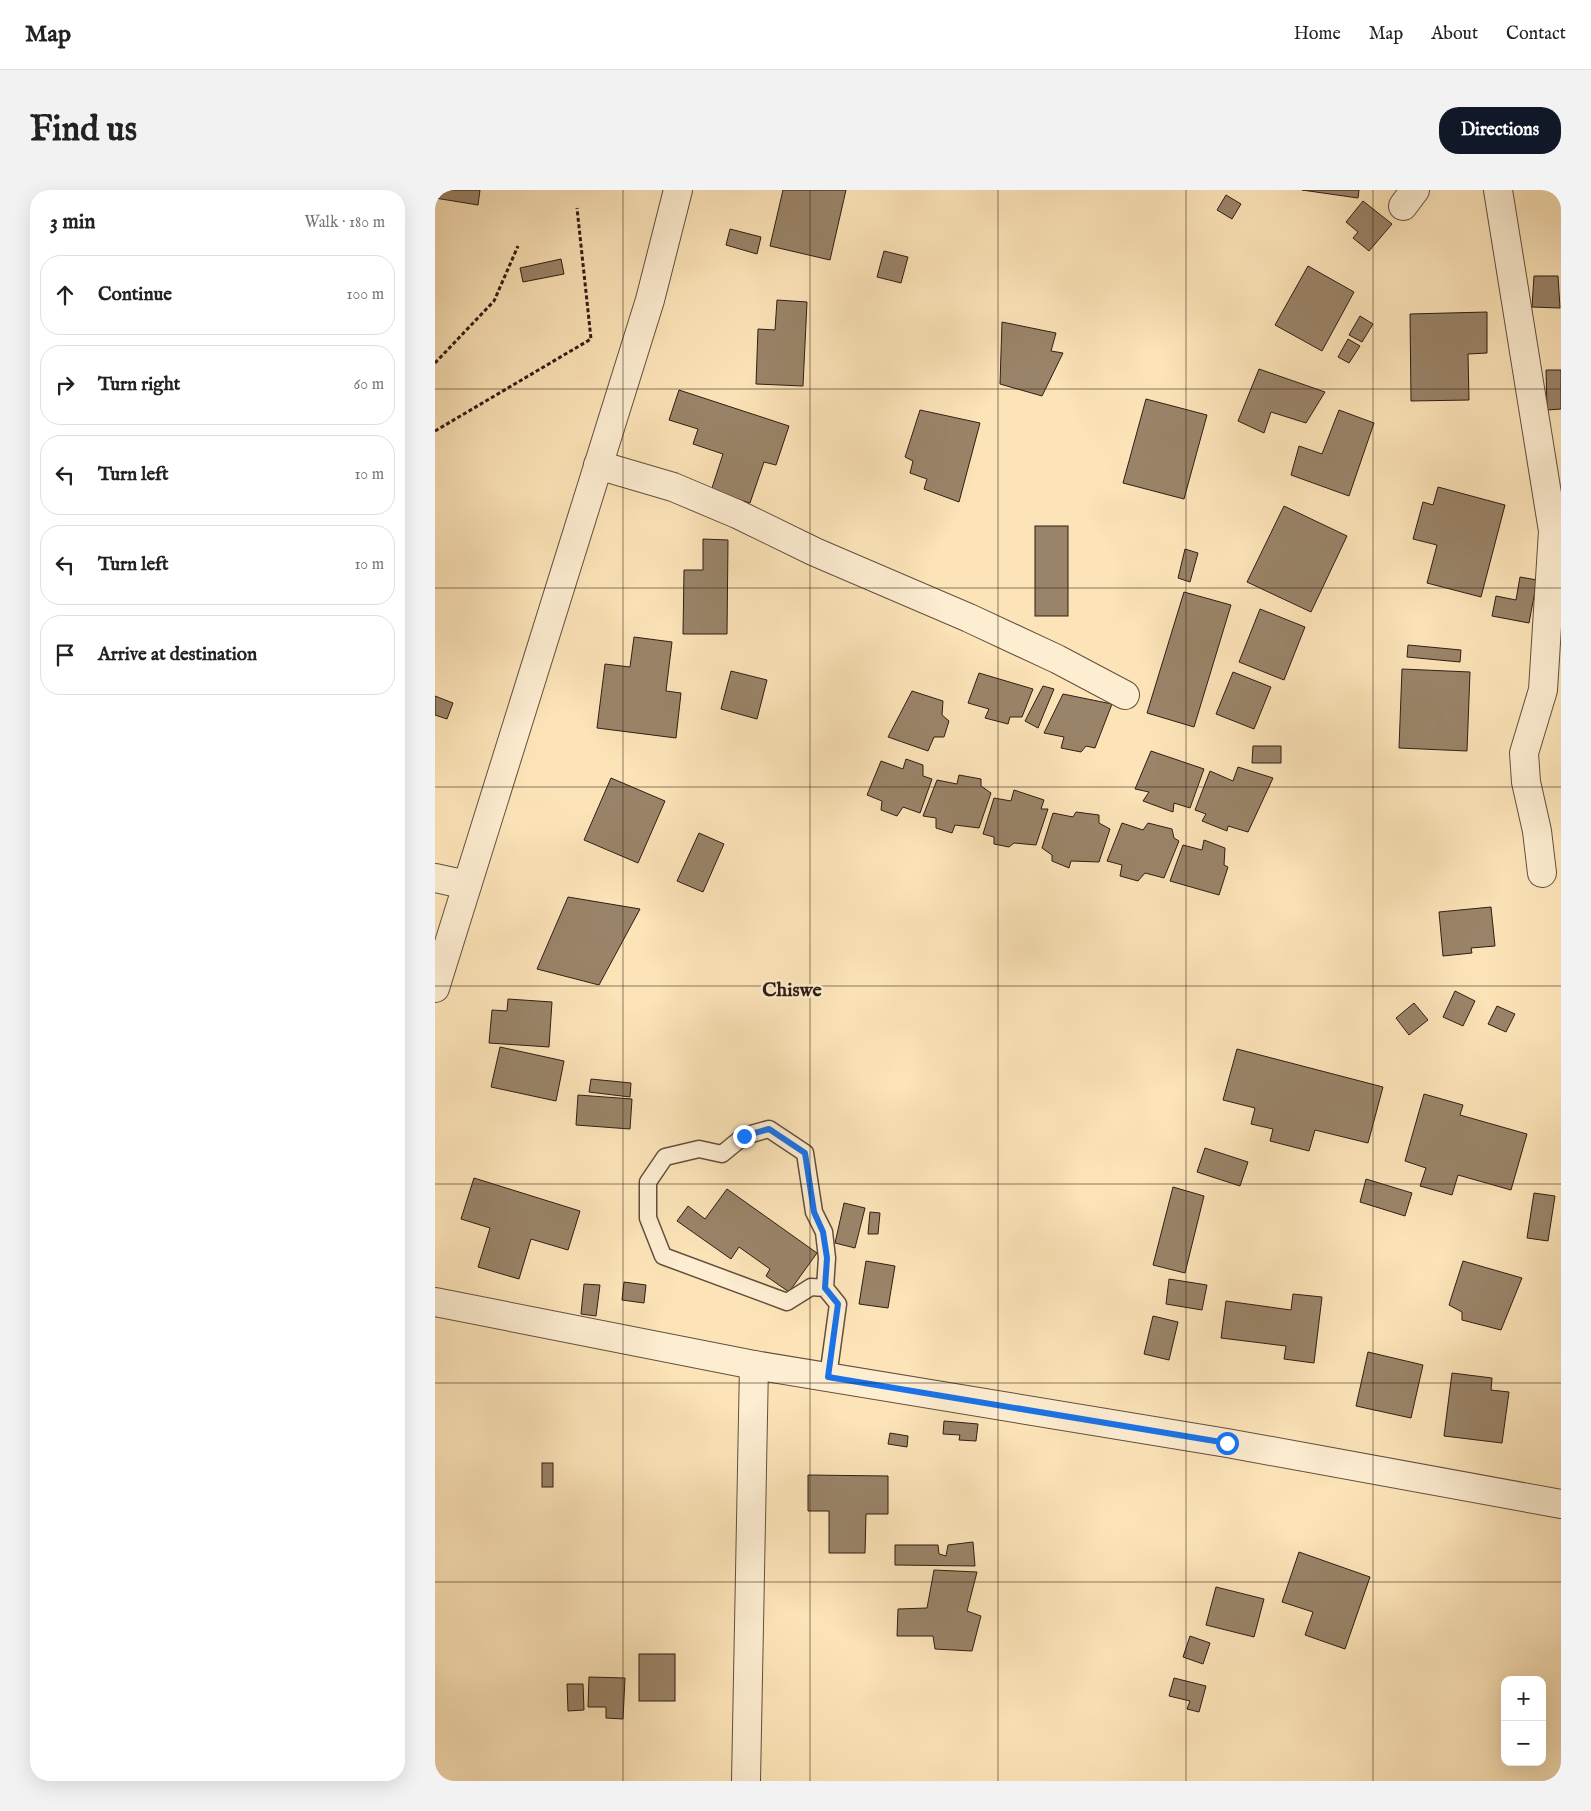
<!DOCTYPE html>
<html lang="en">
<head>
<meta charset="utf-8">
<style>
	:root { --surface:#fff; --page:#f2f2f2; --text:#222; --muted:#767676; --line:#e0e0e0; --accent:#111827 }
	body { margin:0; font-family:"IM FELL English",serif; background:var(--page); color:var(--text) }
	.controls { position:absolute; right:15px; bottom:15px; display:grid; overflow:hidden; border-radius:10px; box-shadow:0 5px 20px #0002 }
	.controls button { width:45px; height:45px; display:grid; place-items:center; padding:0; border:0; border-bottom:1px solid var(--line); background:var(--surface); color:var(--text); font:25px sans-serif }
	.stop { position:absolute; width:15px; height:15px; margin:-11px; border:4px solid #1a73e8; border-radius:50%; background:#fff }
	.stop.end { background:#1a73e8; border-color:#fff; box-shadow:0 1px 5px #0008 }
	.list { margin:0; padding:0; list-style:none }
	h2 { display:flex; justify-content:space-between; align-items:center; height:65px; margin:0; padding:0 20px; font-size:21px }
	h2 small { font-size:16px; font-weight:400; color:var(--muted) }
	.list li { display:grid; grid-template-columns:32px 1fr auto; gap:15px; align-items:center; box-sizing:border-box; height:80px; margin:0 10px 10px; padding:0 10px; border:1px solid var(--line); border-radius:20px }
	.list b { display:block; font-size:19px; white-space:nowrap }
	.list em { font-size:16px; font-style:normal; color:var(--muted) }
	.icon { flex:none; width:28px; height:28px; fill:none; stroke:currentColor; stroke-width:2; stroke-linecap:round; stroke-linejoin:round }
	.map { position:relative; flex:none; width:1126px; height:1591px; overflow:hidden; border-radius:20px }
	header { display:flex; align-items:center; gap:30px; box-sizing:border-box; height:70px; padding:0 25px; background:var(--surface); border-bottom:1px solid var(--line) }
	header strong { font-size:24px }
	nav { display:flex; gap:28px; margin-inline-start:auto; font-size:18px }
	.intro { display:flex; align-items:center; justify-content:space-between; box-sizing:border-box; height:120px; padding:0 30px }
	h1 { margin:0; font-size:35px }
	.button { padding:12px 22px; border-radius:20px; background:var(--accent); color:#fff; font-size:18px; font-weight:700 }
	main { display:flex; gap:30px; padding:0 30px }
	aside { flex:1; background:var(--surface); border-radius:20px; box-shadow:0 5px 20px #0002 }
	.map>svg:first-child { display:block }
	.building { fill:#9a8469; stroke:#301d14 }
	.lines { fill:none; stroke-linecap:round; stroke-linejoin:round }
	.service-casing { stroke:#634f3d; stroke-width:19 }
	.minor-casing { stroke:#634f3d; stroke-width:30 }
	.path { stroke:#301d14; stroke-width:3; stroke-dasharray:4 2.5; stroke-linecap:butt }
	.service { stroke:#fdedd1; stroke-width:16 }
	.minor { stroke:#fdedd1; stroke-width:28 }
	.route { stroke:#1a73e8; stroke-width:6 }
	.grid { fill:none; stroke:#301d14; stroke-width:1; stroke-opacity:0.55 }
	.labels { text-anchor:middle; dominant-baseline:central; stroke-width:4.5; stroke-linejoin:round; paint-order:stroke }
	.quarter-label { font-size:20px; font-weight:bold; fill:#301d14; stroke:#fdedd1 }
</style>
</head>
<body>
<header>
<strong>Map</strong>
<nav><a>Home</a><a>Map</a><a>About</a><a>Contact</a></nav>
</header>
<div class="intro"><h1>Find us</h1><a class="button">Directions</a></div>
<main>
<aside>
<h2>3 min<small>Walk · 180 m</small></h2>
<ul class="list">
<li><svg class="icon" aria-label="ahead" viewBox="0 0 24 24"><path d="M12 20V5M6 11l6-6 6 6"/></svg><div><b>Continue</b></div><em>100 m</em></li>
<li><svg class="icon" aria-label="right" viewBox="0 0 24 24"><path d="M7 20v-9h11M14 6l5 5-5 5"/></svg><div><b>Turn right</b></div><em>60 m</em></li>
<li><svg class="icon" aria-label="left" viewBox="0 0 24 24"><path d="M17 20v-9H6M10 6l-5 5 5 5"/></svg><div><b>Turn left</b></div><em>10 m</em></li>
<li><svg class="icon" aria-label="left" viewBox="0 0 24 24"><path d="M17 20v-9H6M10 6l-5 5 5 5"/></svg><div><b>Turn left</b></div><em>10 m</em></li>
<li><svg class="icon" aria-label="arrive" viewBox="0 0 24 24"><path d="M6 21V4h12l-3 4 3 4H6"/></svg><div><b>Arrive at destination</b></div></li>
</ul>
</aside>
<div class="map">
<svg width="1126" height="1591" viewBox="0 0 1126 1591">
	<rect width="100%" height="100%" fill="#fce4b8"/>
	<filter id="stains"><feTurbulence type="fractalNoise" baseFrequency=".004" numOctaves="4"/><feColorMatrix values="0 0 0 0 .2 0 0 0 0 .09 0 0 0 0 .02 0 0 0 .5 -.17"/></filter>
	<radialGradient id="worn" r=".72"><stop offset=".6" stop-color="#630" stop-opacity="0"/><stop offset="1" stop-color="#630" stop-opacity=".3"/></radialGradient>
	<g class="building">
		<path d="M0,0H45L43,15L0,8Z"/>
		<path d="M348,0H411L395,70L335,56Z"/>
		<path d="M867,0H924L923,8Z"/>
		<path d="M791,5L806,14L797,29L782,20Z"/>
		<path d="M928,11L957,34L934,61L918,48L923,42L911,32Z"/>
		<path d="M295,39L326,47L322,64L291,55Z"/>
		<path d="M449,61L473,67L466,93L442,87Z"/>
		<path d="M126,69L129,84L88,92L85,78Z"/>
		<path d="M873,76L919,102L887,161L840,135Z"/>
		<path d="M1099,86H1123L1125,118L1097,117Z"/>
		<path d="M342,110L372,112L368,196L321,194L323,139L340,140Z"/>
		<path d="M1052,122V163L1033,164L1034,210L976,211L975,124Z"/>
		<path d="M925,126L938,134L927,152L914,145Z"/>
		<path d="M567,132L621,143L616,161L628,163L607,206L565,194Z"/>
		<path d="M913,149L925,156L914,173L903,167Z"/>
		<path d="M824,179L890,202L871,233L836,222L829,243L803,231Z"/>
		<path d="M1111,180H1126V219L1112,220Z"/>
		<path d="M244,200L354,236L341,275L329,272L315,313L276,301L288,264L258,254L263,239L234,230Z"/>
		<path d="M711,209L772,225L749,309L688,293Z"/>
		<path d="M485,220L545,233L524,312L489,299L492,289L475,283L478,271L470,267Z"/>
		<path d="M904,220L939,233L914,306L856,285L864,256L887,264Z"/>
		<path d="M1003,297L1070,315L1046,407L992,393L1002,355L978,349L988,312L998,315Z"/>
		<path d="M849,316L912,346L876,422L812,392Z"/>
		<rect x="600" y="336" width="33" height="90"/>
		<path d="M268,349L293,350L292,444H248L249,380H268Z"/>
		<path d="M750,359L763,363L755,392L743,388Z"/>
		<path d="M1085,387L1102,390L1094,433L1057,426L1061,406L1081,410Z"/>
		<path d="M749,402L796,415L759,537L712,523Z"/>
		<path d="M825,419L870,437L849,490L804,472Z"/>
		<path d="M199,447L237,452L231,501L246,503L241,548L162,538L170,474L195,477Z"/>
		<path d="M973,455L1026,460L1025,472L972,467Z"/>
		<path d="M967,479L1035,482L1032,561L964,558Z"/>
		<path d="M296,481L332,490L322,529L286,519Z"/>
		<path d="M798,482L836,497L819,539L781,524Z"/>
		<path d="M544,483L598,499L587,527H575L573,534L550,528L554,519L533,513Z"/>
		<path d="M608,496L619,499L603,538L590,531Z"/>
		<path d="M477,501L508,511L507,525L514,531L509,547H499L493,561L453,547Z"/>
		<path d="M628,504L677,514L660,558L651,556L646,562L626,558L629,547L609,543Z"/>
		<path d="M0,506L18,513L12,529L0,525Z"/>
		<path d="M818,556H846V573H817Z"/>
		<path d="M716,561L769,579L755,618L739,613L738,622L708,611L714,602L700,599Z"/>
		<path d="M471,569L488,575V586L497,589L485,623L468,617L462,626L446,620L447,611L432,605L446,571L468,579Z"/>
		<path d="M803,577L838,588L813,642L793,636L792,641L767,631L771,624L760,620L775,581L798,591Z"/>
		<path d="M524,585L546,589V596L556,603L544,638L520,635L517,643L501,638V628L488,626L502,590L522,594Z"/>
		<path d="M176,588L230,611L203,673L149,650Z"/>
		<path d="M579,600L609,610L606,619H613L601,655L579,653L574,657L559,654V647L548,644L559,608L576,611Z"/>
		<path d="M641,622L664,625V633L675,639L664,672L636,671L634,678L617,671V665L607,658L618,623L638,627Z"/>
		<path d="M687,633L708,640L713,633L737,639L739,648L744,651L729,688L710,683L703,691L685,686L687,675L672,671Z"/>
		<path d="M264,643L289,654L268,702L242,691Z"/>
		<path d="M769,650L790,658L789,675L793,677L784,705L735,691L748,655L767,660Z"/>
		<path d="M133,707L205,719L164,795L102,779Z"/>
		<path d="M1056,717L1060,756L1036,758L1037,763L1008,766L1004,722Z"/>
		<path d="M1020,801L1040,811L1028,836L1008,827Z"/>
		<path d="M73,809L117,812L114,857L54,853L57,820L72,821Z"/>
		<path d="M979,813L993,830L974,845L961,828Z"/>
		<path d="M1062,816L1080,824L1071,842L1053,834Z"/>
		<path d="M65,857L129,871L121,911L56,897Z"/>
		<path d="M802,859L948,897L933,953L880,940L874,961L835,951L838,939L816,934L820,918L788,910Z"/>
		<path d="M156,889L196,893L195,907L154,902Z"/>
		<path d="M989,904L1028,915L1025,925L1092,944L1076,1000L1023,985L1017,1005L985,996L991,978L970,971Z"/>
		<path d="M143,905L197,909L195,939L141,935Z"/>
		<path d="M770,958L813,972L805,996L762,982Z"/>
		<path d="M39,988L145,1021L133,1060L96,1049L84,1089L43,1077L55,1038L26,1029Z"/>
		<path d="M931,989L977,1003L970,1026L925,1012Z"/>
		<path d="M738,997L769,1006L750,1083L718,1075Z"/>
		<path d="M292,999L382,1063L354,1102L331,1086L335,1079L304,1057L296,1069L242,1031L253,1016L270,1029Z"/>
		<path d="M1099,1003L1120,1006L1113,1051L1092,1048Z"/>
		<path d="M409,1013L430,1018L420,1058L400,1053Z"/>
		<path d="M435,1022L445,1023L443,1044H433Z"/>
		<path d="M431,1071L460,1076L453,1118L424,1114Z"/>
		<path d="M1028,1071L1087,1088L1066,1140L1027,1130V1122L1014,1115Z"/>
		<path d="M734,1089L772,1095L767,1120L731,1114Z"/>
		<path d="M189,1092L211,1095L209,1113L187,1110Z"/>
		<path d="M149,1094L165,1095L161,1126L146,1124Z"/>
		<path d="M858,1104L887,1107L879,1173L849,1169L851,1156L786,1148L791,1111L856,1120Z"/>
		<path d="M718,1126L743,1132L734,1170L709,1164Z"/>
		<path d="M933,1162L988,1175L976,1228L921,1216Z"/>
		<path d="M1017,1183L1057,1188L1056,1200L1074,1202L1067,1253L1009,1246Z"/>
		<path d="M509,1231L543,1234L541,1251L524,1250L525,1245L508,1244Z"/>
		<path d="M455,1243L473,1246L472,1257L453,1254Z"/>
		<rect x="107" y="1273" width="11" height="24"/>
		<path d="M373,1285L453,1286V1324H431L430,1363H394V1321H373Z"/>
		<path d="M538,1352L540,1376L460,1375V1355H503L504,1364L511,1366L513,1355Z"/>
		<path d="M864,1362L935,1387L910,1459L870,1445L878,1422L847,1412Z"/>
		<path d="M499,1380L542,1382L532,1421L546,1426L537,1461L500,1459L498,1446H462L463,1419L492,1418Z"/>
		<path d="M781,1397L829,1409L819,1447L771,1435Z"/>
		<path d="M755,1446L775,1453L768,1474L748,1467Z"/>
		<rect x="204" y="1464" width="36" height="47"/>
		<path d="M154,1487L190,1488L188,1529L171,1528V1517H153Z"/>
		<path d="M739,1488L771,1496L764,1522L752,1519L755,1511L734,1506Z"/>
		<path d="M132,1494H148L149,1520L133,1521Z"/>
	</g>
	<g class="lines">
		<g class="service-casing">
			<path id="service" d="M390,1098L392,1068L389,1042L379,1022L370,963L334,939L309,946L287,964L264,959L230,967L213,992V1028L228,1066L352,1112L376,1097L390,1098L403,1114L393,1187"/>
		</g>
		<g class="minor-casing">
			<g id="minor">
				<path d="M1063,0L1118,341L1108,500L1089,563L1091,592L1102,641L1107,683"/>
				<path d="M968,16L980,0"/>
				<path d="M163,275L238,297L302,324L380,362L534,428L622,469L690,505"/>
				<path d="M0,688L32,695"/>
				<path d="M0,798L215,110L243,0"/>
				<path d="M0,1112L319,1175L792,1253L1126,1314"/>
				<path d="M311,1591L319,1175"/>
			</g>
		</g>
		<g class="path">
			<path d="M0,173L59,111L83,56"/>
			<path d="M0,241L156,149L142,18"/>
		</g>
		<use href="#service" class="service"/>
		<use href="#minor" class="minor"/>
	</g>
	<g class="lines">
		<path class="route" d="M309,946L334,939L370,963L379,1022L388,1042L392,1068L390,1098L403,1114L393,1187L792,1253"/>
	</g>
	<path class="grid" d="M188,0V1591M375,0V1591M563,0V1591M751,0V1591M938,0V1591M0,199H1126M0,398H1126M0,597H1126M0,796H1126M0,994H1126M0,1193H1126M0,1392H1126"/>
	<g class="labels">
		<g class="quarter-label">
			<text x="357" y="800">Chiswe</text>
		</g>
	</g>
	<rect width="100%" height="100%" filter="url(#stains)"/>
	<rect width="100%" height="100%" fill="url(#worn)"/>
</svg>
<div class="controls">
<button>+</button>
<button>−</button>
</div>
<div class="stop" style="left:792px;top:1253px"></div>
<div class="stop end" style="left:309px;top:946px"></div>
</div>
</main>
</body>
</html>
